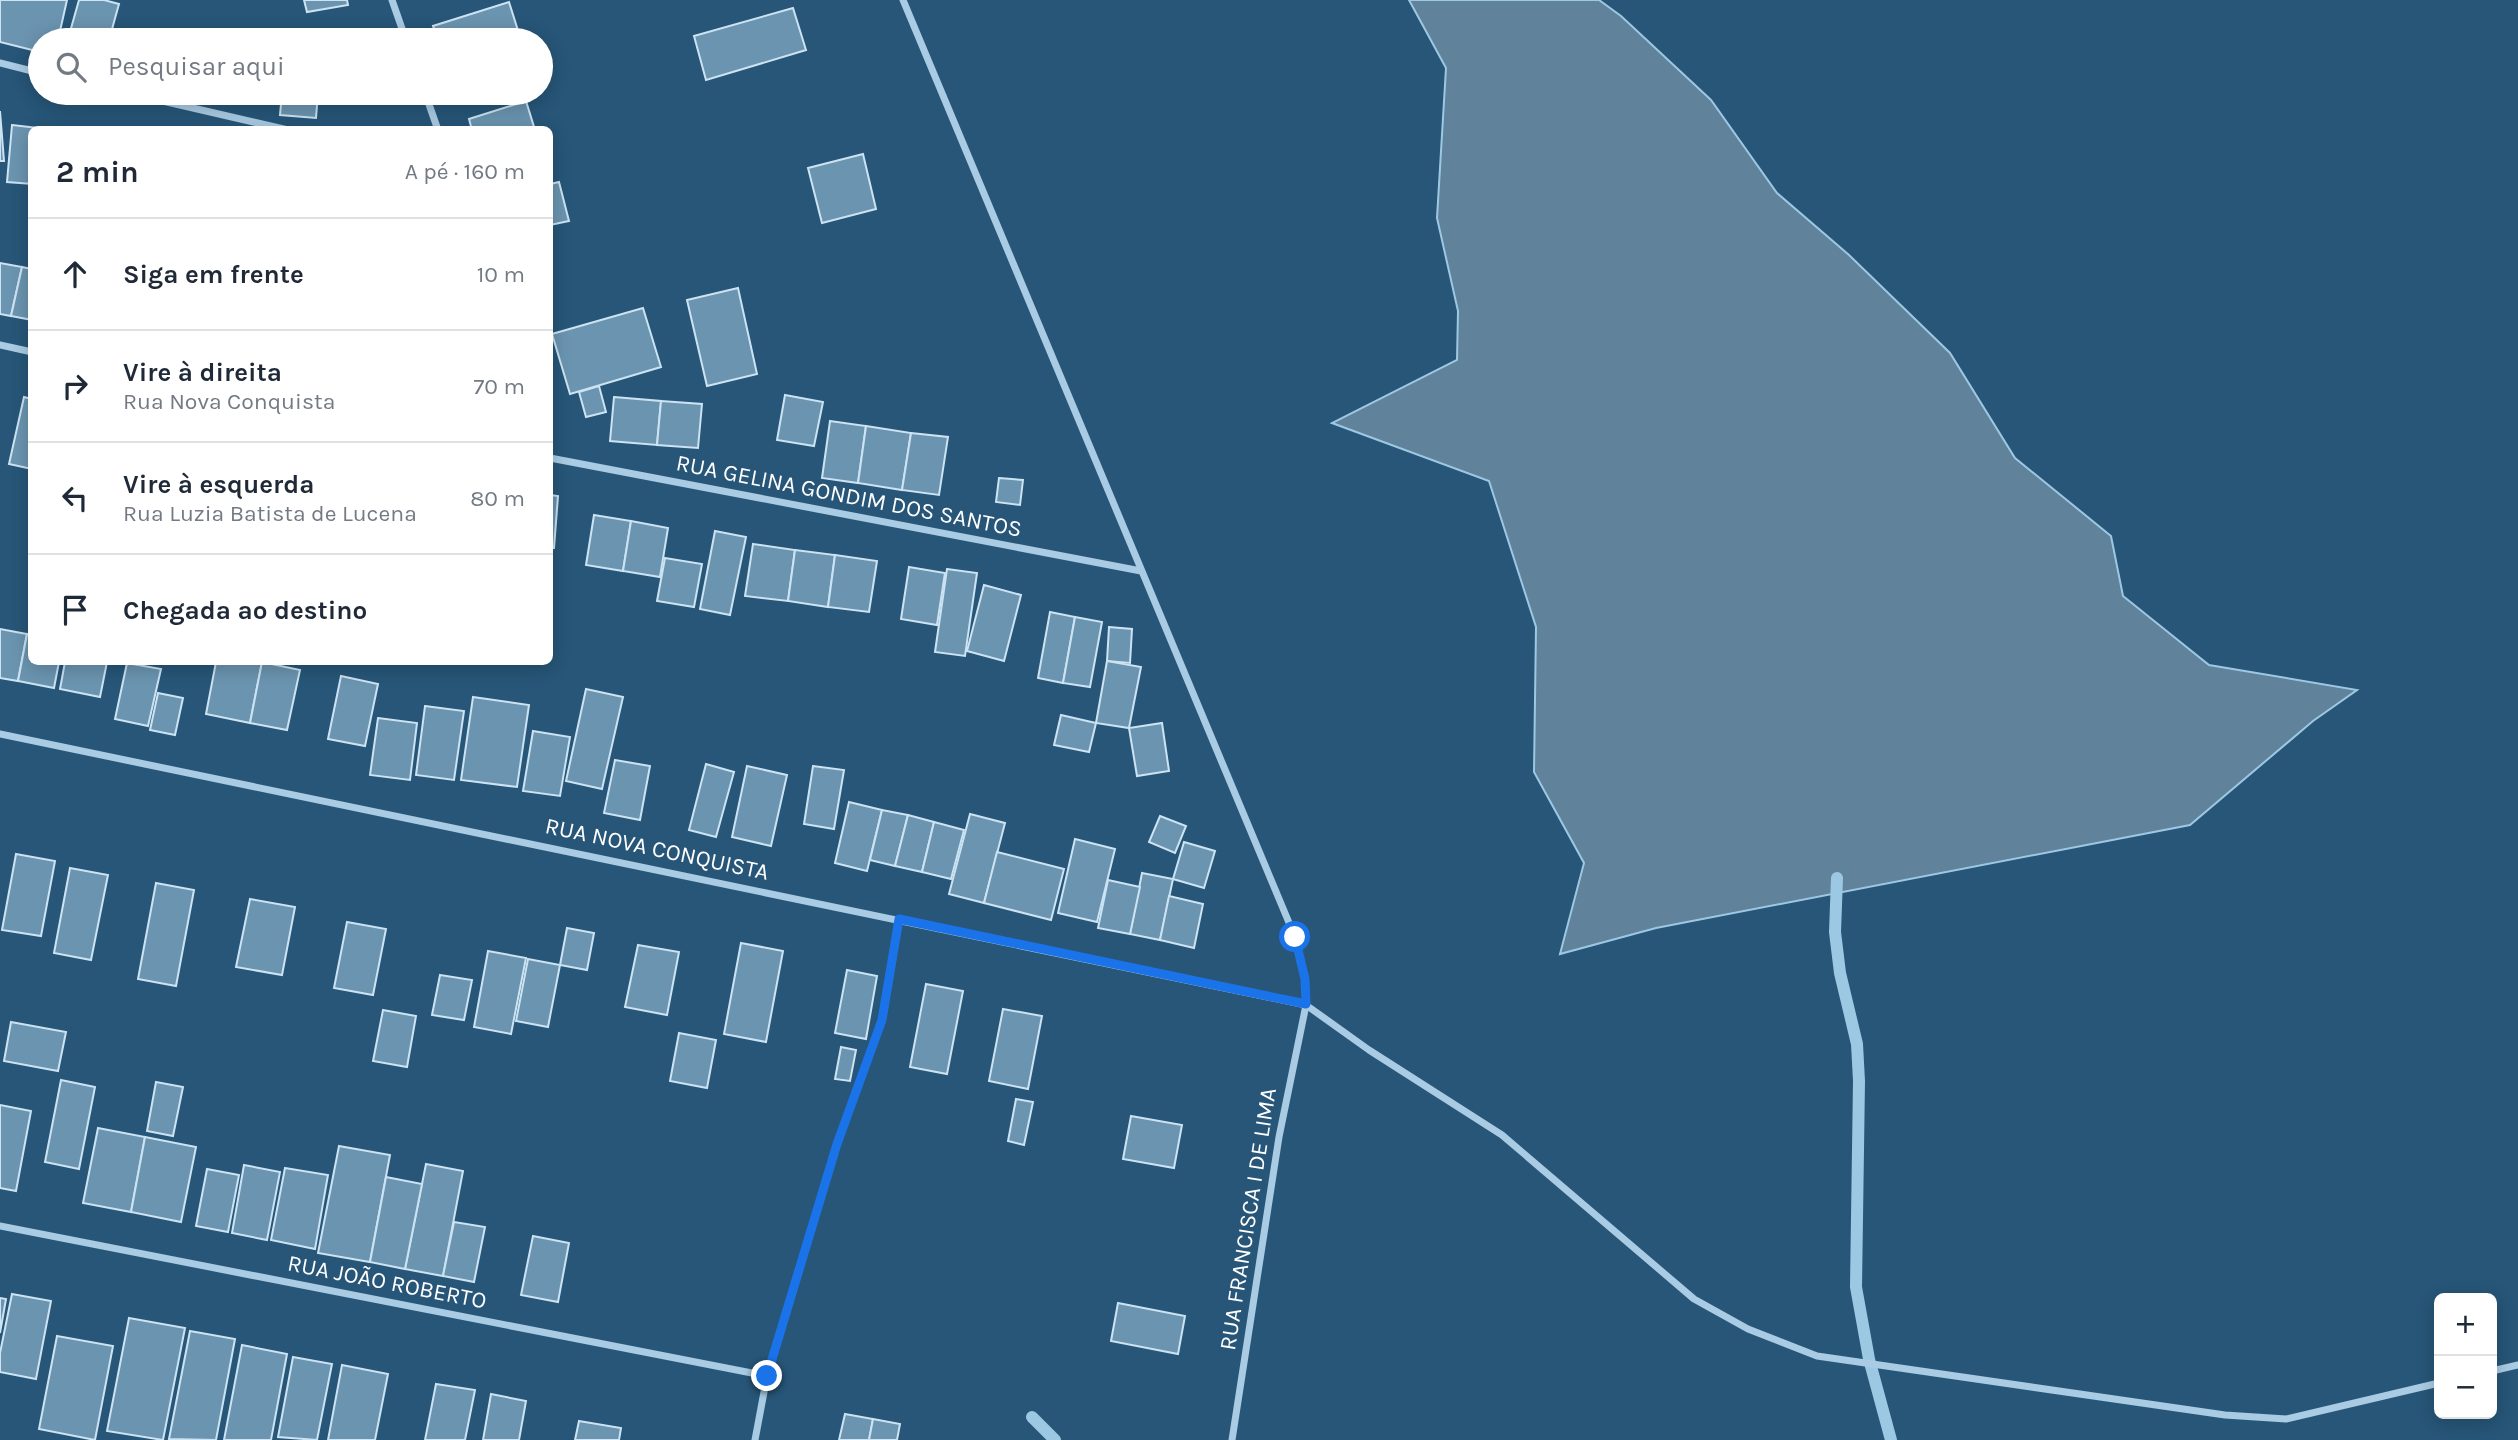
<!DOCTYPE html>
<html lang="pt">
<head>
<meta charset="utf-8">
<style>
	:root { --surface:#fff; --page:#f6f6f7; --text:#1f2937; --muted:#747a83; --line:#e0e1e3 }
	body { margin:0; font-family:Karla,sans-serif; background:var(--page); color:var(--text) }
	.controls { position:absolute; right:21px; bottom:21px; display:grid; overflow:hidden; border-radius:10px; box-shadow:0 4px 18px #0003 }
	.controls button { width:63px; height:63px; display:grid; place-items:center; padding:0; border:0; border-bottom:2px solid var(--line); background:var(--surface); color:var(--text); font:35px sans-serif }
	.stop { position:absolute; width:21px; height:21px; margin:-16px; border:5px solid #1a73e8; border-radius:50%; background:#fff }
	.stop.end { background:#1a73e8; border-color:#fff; box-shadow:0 2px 7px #0008 }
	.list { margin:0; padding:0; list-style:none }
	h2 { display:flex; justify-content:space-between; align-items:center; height:91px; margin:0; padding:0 28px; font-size:30px }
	h2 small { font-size:23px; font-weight:400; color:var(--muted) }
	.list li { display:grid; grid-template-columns:46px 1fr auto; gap:21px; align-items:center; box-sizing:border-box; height:112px; padding:0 28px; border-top:2px solid var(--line) }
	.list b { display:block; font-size:26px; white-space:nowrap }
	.list p { margin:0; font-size:23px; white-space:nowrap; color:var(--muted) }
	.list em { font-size:23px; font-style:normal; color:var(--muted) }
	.icon { flex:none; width:38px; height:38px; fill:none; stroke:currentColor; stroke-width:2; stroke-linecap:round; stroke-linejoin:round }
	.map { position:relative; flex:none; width:2518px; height:1440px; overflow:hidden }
	.search { position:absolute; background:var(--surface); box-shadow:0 4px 18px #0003; left:28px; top:28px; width:525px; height:77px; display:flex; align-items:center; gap:18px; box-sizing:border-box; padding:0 24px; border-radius:38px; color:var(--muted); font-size:26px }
	.panel { position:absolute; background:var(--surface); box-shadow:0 4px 18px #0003; left:28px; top:126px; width:525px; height:539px; border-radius:10px }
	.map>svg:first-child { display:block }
	.water { fill:#60829b; stroke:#9dc8e3; stroke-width:2 }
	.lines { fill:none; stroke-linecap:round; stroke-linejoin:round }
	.stream { stroke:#9dc8e3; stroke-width:12 }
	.building { fill:#6b94b0; stroke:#cbe3f2; stroke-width:2 }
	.street { stroke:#a9cbe3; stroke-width:7 }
	.route { stroke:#1a73e8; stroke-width:9 }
	.labels { text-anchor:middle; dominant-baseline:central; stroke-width:6; stroke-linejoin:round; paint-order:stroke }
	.street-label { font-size:23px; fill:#fff; stroke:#275678 }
</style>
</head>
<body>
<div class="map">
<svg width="2518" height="1440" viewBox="0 0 2518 1440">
	<rect width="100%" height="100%" fill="#275678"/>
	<path class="water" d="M1409,0H1599L1621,16L1711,100L1777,193L1849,255L1950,353L2015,458L2111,536L2123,596L2209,665L2357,690L2313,721L2190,825L1656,928L1560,954L1584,863L1534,772L1536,627L1489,481L1332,423L1457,360L1458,311L1437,218L1446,68Z"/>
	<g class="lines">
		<g class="stream">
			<path d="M1837,878L1835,932L1840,973L1857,1044L1859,1081L1856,1287L1869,1359L1891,1440"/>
			<path d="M1032,1417L1055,1440"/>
		</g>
	</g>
	<g class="building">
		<path d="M0,0H67L58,40H40V52L0,42Z"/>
		<path d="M79,0H104L119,4L109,40L68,39Z"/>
		<path d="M304,0H347L348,5L307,12Z"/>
		<path d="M509,2L521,40H438L433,26Z"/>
		<path d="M793,8L806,50L706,80L694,36Z"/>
		<path d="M282,93H318L316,118L280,115Z"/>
		<path d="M526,101L535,130H472L469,119Z"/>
		<path d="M0,111L4,161H0Z"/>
		<path d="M12,125L47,129L32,130V184L7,182Z"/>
		<path d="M863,154L876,209L822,223L808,168Z"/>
		<path d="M559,182L569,221L550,225V184Z"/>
		<path d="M0,263L22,267L11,316L0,314Z"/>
		<path d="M22,267L32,269V320L11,316Z"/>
		<path d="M738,288L757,374L707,386L687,300Z"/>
		<path d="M643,308L661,367L570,394L552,334Z"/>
		<path d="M599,386L606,412L586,417L579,392Z"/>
		<path d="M785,395L823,402L814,446L777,440Z"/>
		<path d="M24,397L32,399V469L9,464Z"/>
		<path d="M614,397L661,401L657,445L610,441Z"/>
		<path d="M661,401L702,404L698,448L657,445Z"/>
		<path d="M830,421L866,426L858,483L822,478Z"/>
		<path d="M866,426L911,433L902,490L858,483Z"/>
		<path d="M911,433L948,437L939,495L902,490Z"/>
		<path d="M999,478L1023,480L1020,505L996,502Z"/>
		<path d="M550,495L558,496L554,548H550Z"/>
		<path d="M594,515L631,521L623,571L586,565Z"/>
		<path d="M631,521L668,528L660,577L623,571Z"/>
		<path d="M715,531L746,537L730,615L700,609Z"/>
		<path d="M753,544L795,550L788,601L745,596Z"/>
		<path d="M795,550L835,555L828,607L788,601Z"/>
		<path d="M835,555L877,561L869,612L828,607Z"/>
		<path d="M665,558L702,564L694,607L657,601Z"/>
		<path d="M909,567L945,573L937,625L901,619Z"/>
		<path d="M947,569L977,573L965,656L935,652Z"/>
		<path d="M984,585L1021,595L1004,661L967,651Z"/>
		<path d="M1050,612L1075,617L1063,683L1038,678Z"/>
		<path d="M1075,617L1102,622L1090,687L1063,683Z"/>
		<path d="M1109,627L1132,629L1130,663L1107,661Z"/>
		<path d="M0,629L27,634L18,681L0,678Z"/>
		<path d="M27,634L32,635V662H59L54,688L18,681Z"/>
		<path d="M1107,661L1141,667L1129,728L1096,723Z"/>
		<path d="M65,662H107L100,697L60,689Z"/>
		<path d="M216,662H262L250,723L206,714Z"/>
		<path d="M262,662L300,670L287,730L250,723Z"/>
		<path d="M127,663L161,669L148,726L115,719Z"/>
		<path d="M341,676L378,684L365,746L328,739Z"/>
		<path d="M586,689L623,697L602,789L566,781Z"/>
		<path d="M158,693L183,698L175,735L150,730Z"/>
		<path d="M473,697L529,705L517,787L461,780Z"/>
		<path d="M425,706L464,711L454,780L416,775Z"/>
		<path d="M1061,715L1096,723L1089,752L1054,745Z"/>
		<path d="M378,718L417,723L410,780L370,775Z"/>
		<path d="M1162,723L1169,771L1137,776L1129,728Z"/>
		<path d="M533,731L570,737L560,796L523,791Z"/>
		<path d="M615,760L650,766L640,820L604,813Z"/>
		<path d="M706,764L734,772L716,837L689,830Z"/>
		<path d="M747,766L787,775L771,846L732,837Z"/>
		<path d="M813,766L844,770L834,829L804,824Z"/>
		<path d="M849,802L882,810L867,871L835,863Z"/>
		<path d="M882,810L908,815L895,866L870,860Z"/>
		<path d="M970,814L1005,823L984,903L949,894Z"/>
		<path d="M908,815L934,822L922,872L895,866Z"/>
		<path d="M1160,816L1186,826L1175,853L1149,842Z"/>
		<path d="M934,822L964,830L951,879L922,872Z"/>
		<path d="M1075,839L1115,849L1097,922L1058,913Z"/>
		<path d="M1184,842L1215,851L1204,888L1173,879Z"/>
		<path d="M997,852L1064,869L1051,920L984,903Z"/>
		<path d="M16,854L55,861L41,936L2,930Z"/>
		<path d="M70,868L108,875L91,960L54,953Z"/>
		<path d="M1142,873L1173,879L1160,940L1130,934Z"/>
		<path d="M1108,880L1140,887L1130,934L1098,928Z"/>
		<path d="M156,883L194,890L176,986L138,979Z"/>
		<path d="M1169,896L1203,904L1194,948L1160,940Z"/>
		<path d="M250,899L295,907L282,975L236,967Z"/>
		<path d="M347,922L386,929L373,995L334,988Z"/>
		<path d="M567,928L594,933L587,970L560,965Z"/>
		<path d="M741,943L783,951L766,1042L724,1034Z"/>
		<path d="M638,945L679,952L667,1015L625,1007Z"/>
		<path d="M488,951L526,958L511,1034L474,1027Z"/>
		<path d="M528,959L560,965L548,1027L516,1021Z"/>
		<path d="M847,970L877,976L866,1039L835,1033Z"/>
		<path d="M440,975L472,980L464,1020L432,1015Z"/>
		<path d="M926,984L963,991L947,1074L910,1067Z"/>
		<path d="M1003,1009L1042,1016L1028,1089L989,1081Z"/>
		<path d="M383,1010L416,1016L407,1067L373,1061Z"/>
		<path d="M11,1022L66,1032L58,1071L4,1061Z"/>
		<path d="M679,1033L716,1040L707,1088L670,1081Z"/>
		<path d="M841,1047L856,1050L850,1081L835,1079Z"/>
		<path d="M61,1080L95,1087L79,1169L45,1162Z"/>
		<path d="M156,1082L183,1087L173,1136L147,1131Z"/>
		<path d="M1016,1099L1033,1102L1024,1145L1008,1141Z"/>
		<path d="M0,1105L31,1111L16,1191L0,1188Z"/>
		<path d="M1131,1116L1182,1125L1174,1168L1123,1159Z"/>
		<path d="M98,1128L145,1137L131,1212L83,1203Z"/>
		<path d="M145,1137L196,1147L181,1222L131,1212Z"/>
		<path d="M339,1146L390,1155L370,1262L318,1253Z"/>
		<path d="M426,1164L463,1171L443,1276L405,1269Z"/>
		<path d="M244,1165L280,1172L267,1240L232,1233Z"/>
		<path d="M285,1168L328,1175L315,1249L271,1240Z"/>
		<path d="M207,1169L239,1175L228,1232L196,1226Z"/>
		<path d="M386,1177L422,1184L405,1269L370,1262Z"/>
		<path d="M454,1222L485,1227L474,1282L443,1276Z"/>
		<path d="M533,1236L569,1243L558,1302L521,1295Z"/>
		<path d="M12,1294L51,1301L36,1379L0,1372V1353Z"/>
		<path d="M0,1298L6,1299L0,1333Z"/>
		<path d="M1118,1303L1185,1316L1178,1354L1111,1341Z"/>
		<path d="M129,1318L185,1328L163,1440L107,1431Z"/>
		<path d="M190,1331L235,1339L216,1440L169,1439Z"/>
		<path d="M57,1336L113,1346L95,1440L39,1429Z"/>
		<path d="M242,1345L287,1354L271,1440H224Z"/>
		<path d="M293,1357L332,1364L317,1440L278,1437Z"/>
		<path d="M342,1365L388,1374L375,1440H328Z"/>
		<path d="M436,1384L475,1390L465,1440H425Z"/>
		<path d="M491,1394L526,1401L519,1440H483Z"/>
		<path d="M845,1414L873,1419L869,1440H839Z"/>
		<path d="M873,1419L900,1424L897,1440H869Z"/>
		<path d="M579,1421L621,1428L619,1440H575Z"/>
	</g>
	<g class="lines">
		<g class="street">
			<path d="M392,0L406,40"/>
			<path d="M903,0L1295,937L1305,979L1306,1005L1279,1137L1232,1440"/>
			<path d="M0,63L40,73"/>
			<path d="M128,93L288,130"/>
			<path d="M425,93L438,130"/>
			<path d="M0,345L32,352"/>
			<path d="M550,458L1141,571"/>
			<path d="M0,734L1306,1005L1369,1050L1502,1135L1694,1299L1748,1329L1817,1356L2225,1415L2286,1419L2439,1383"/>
			<path d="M0,1226L767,1376"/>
			<path d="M2492,1371L2518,1365"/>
			<path d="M755,1440L767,1376L837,1144L882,1020L899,919"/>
		</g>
	</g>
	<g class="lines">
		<path class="route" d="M767,1376L837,1144L882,1020L899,919L1306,1004L1305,979L1295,937"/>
	</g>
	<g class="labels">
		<g class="street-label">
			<text transform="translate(849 496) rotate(11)">RUA GELINA GONDIM DOS SANTOS</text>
			<text transform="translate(657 849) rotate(12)">RUA NOVA CONQUISTA</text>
			<text transform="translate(1248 1219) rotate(-81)">RUA FRANCISCA I DE LIMA</text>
			<text transform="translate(387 1282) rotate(11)">RUA JOÃO ROBERTO</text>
		</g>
	</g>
</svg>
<div class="controls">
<button>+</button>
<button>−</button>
</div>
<div class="stop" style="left:1295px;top:937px"></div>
<div class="stop end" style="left:767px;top:1376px"></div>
<div class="search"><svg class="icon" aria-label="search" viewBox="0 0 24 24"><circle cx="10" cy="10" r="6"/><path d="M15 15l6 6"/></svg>Pesquisar aqui</div>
<section class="panel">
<h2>2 min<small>A pé · 160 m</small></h2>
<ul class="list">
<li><svg class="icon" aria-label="ahead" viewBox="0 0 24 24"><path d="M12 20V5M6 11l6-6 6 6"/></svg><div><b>Siga em frente</b></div><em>10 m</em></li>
<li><svg class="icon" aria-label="right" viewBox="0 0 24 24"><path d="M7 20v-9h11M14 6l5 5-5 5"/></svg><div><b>Vire à direita</b><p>Rua Nova Conquista</p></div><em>70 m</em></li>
<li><svg class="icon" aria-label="left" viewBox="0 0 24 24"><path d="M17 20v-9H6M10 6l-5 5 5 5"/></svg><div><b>Vire à esquerda</b><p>Rua Luzia Batista de Lucena</p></div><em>80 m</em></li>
<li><svg class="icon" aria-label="arrive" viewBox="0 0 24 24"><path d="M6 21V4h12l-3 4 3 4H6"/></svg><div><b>Chegada ao destino</b></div></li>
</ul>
</section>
</div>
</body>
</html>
